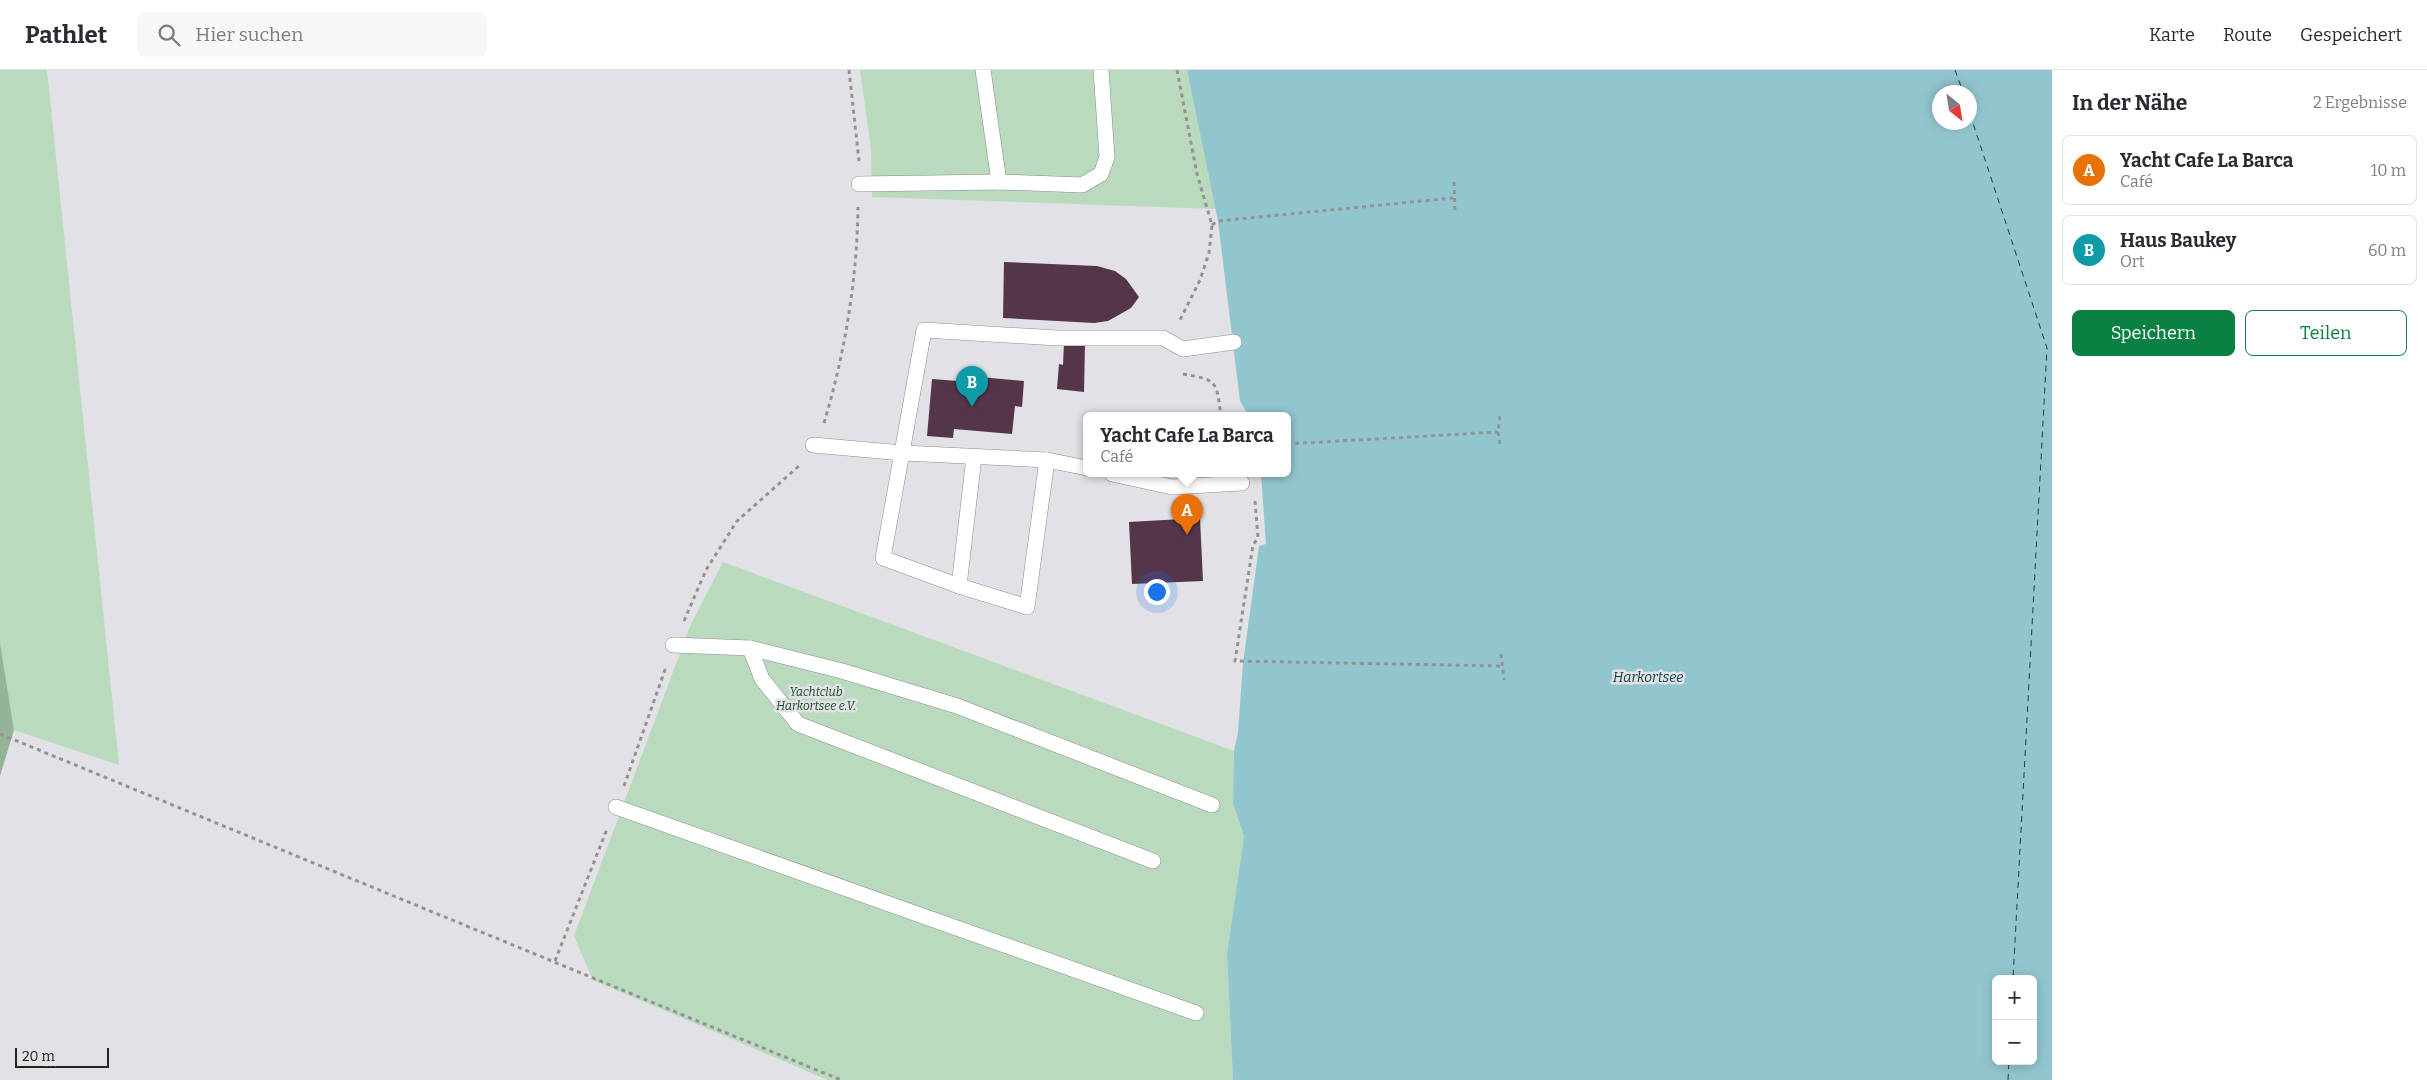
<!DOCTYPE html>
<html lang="de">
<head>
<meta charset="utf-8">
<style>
	:root { --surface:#fff; --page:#f7f7f7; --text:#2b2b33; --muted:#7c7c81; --line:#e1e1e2; --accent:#0b8043 }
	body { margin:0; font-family:Bitter,serif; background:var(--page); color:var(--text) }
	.controls { position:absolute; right:15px; bottom:15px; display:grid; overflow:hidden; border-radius:8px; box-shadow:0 2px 12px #0003 }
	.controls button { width:45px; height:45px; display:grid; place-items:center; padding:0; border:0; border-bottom:1px solid var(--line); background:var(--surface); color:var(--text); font:25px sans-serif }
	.compass { position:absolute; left:1932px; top:15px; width:45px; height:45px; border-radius:50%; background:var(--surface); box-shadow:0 2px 12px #0003; rotate:150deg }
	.scale { position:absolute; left:15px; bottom:12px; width:94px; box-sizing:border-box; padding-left:5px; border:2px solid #232325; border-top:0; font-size:14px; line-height:18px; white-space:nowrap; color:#232325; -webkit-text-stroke:4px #e2e1e5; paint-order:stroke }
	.you { position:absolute; left:1156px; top:521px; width:18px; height:18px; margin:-12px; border:4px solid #fff; border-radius:50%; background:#1a73e8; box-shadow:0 0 0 8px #1a73e833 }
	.badge { display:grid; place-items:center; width:32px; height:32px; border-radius:50%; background:var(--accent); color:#fff; font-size:16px; font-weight:700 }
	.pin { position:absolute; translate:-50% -41px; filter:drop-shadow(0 1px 2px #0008) }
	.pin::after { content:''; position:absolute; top:26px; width:18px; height:15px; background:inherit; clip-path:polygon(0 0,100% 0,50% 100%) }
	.popup { position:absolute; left:1083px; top:342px; width:208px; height:65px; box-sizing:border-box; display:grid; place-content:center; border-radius:8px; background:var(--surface); filter:drop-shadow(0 1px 4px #0005); font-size:16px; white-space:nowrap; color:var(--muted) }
	.popup b { font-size:19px; color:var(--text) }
	.popup::after { content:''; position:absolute; left:50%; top:100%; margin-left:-10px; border:10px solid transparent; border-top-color:var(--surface) }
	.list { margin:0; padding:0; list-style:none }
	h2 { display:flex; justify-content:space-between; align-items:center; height:65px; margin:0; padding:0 20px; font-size:21px }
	h2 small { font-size:16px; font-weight:400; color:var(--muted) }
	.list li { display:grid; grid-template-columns:32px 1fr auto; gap:15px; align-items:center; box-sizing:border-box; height:70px; margin:0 10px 10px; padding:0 10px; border:1px solid var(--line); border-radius:8px }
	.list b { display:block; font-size:19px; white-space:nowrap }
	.list p { margin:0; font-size:16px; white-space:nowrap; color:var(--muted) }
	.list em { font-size:16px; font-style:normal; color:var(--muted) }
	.actions { display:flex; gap:10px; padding:15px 20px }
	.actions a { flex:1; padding:11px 0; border:1px solid var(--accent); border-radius:8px; text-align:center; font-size:18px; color:var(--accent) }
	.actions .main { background:var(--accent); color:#fff }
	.icon { flex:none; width:28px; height:28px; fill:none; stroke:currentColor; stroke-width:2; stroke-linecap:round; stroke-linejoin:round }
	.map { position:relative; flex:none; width:2052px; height:1010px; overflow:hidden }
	header { display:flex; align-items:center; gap:30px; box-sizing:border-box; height:70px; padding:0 25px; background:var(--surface); border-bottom:1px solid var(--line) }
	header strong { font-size:24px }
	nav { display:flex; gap:28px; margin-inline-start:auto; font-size:18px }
	.search { width:350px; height:45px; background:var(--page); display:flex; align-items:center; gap:12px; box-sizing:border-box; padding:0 18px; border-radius:8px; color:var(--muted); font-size:19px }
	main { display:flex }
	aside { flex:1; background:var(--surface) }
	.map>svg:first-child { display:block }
	.green { fill:#b9dabd }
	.forest { fill:#93b497 }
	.water { fill:#92c6ce; fill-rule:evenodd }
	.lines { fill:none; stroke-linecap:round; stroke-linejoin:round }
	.ferry { stroke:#114148; stroke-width:1; stroke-dasharray:6 5; stroke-linecap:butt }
	.building { fill:#55354a }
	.lane-casing { stroke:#8c8b8f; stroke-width:16 }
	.path { stroke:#939396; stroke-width:3; stroke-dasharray:4 4; stroke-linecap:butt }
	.lane { stroke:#fff; stroke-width:15 }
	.labels { text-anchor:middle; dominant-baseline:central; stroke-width:5; stroke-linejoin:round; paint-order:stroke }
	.park-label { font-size:12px; font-style:italic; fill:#184b24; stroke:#e2e1e5 }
	.water-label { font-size:14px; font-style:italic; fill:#114148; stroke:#e2e1e5 }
</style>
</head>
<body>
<header>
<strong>Pathlet</strong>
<div class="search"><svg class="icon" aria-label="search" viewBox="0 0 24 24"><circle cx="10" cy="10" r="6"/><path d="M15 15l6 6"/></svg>Hier suchen</div>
<nav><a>Karte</a><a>Route</a><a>Gespeichert</a></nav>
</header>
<main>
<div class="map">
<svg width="2052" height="1010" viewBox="0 0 2052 1010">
	<rect width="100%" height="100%" fill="#e2e1e5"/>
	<g class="green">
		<path d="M0,0H47L119,695L14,660L0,573Z"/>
		<path d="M860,0H1187L1216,139L872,127L871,79Z"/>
		<path d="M723,492L1234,681L1233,734L1244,766L1227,884L1233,1010H828L593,910L574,866L691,554Z"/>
	</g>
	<path class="forest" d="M0,573L14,660L0,706Z"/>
	<path class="water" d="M1187,0H2052V1010H1233L1227,884L1244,766L1233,734L1234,681L1238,662L1243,593L1259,476L1266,474L1261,404H1287V346H1249L1240,331L1218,151ZM1940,22H1970V52H1940ZM1996,909H2033V991H1996Z"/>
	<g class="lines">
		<g class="ferry">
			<path d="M1955,0L1963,22"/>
			<path d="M1970,44L2047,278L2013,909"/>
			<path d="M2008,1010L2009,991"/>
		</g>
	</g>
	<g class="building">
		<path d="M1004,192L1097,196L1115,201L1126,209L1139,227L1131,238L1108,251L1094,253L1003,248Z"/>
		<path d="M1064,272L1085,274L1084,322L1057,319L1059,294L1063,295Z"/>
		<path d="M958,305L1024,311L1022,337L1015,336L1012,364L954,359L953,368L927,366L932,309L958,311Z"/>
		<path d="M1200,448L1203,511L1132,514L1129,452Z"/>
	</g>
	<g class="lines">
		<g class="lane-casing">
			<g id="lane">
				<path d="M983,0L999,112"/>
				<path d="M859,114L999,112L1082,115L1101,104L1107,87L1101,0"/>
				<path d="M813,375L903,383L1047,390L1087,398"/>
				<path d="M1047,390L1027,537L959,516L883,488L924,260L1057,268H1163L1183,279L1234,272"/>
				<path d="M1112,404L1172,417L1242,413"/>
				<path d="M959,516L974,387"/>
				<path d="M673,575L750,578L842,601L957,636L1212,735"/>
				<path d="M750,578L762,609L798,654L1153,791"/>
				<path d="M616,737L1196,943"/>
			</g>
		</g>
		<g class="path">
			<path d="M849,0L859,91"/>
			<path d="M1177,0L1197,104L1212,155L1209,183L1200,210L1180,250"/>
			<path d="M1454,112L1455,142"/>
			<path d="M1212,155L1218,151L1453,128"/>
			<path d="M1183,304C1219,310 1216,312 1221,346"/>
			<path d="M824,353C845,283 857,210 858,137"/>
			<path d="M1287,374L1498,362"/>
			<path d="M1500,374L1498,362L1500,346"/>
			<path d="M1255,431L1258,468L1253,475L1235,591L1501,596"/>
			<path d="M684,551L706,500L737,451L800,395"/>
			<path d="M1501,584L1504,610"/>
			<path d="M0,664L841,1010"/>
			<path d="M624,716L666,597"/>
			<path d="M555,891L607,759"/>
		</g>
		<use href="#lane" class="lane"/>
	</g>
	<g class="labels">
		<g class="park-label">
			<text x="816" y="622">Yachtclub<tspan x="816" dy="14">Harkortsee e.V.</tspan></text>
		</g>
		<g class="water-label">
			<text x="1648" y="607">Harkortsee</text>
		</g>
	</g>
</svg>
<div class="controls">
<button>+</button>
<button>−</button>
</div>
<svg class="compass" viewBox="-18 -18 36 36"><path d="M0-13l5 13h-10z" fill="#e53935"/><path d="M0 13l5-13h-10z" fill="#7c7c81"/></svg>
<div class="scale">20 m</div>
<div class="you"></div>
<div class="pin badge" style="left:1187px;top:465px;background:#e8710a">A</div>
<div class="popup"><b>Yacht Cafe La Barca</b>Café</div>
<div class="pin badge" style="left:972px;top:337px;background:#0f9aa8">B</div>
</div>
<aside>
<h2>In der Nähe<small>2 Ergebnisse</small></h2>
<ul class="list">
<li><span class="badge" style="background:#e8710a">A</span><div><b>Yacht Cafe La Barca</b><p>Café</p></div><em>10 m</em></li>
<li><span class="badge" style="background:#0f9aa8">B</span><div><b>Haus Baukey</b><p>Ort</p></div><em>60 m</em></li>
</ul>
<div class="actions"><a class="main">Speichern</a><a>Teilen</a></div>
</aside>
</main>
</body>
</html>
